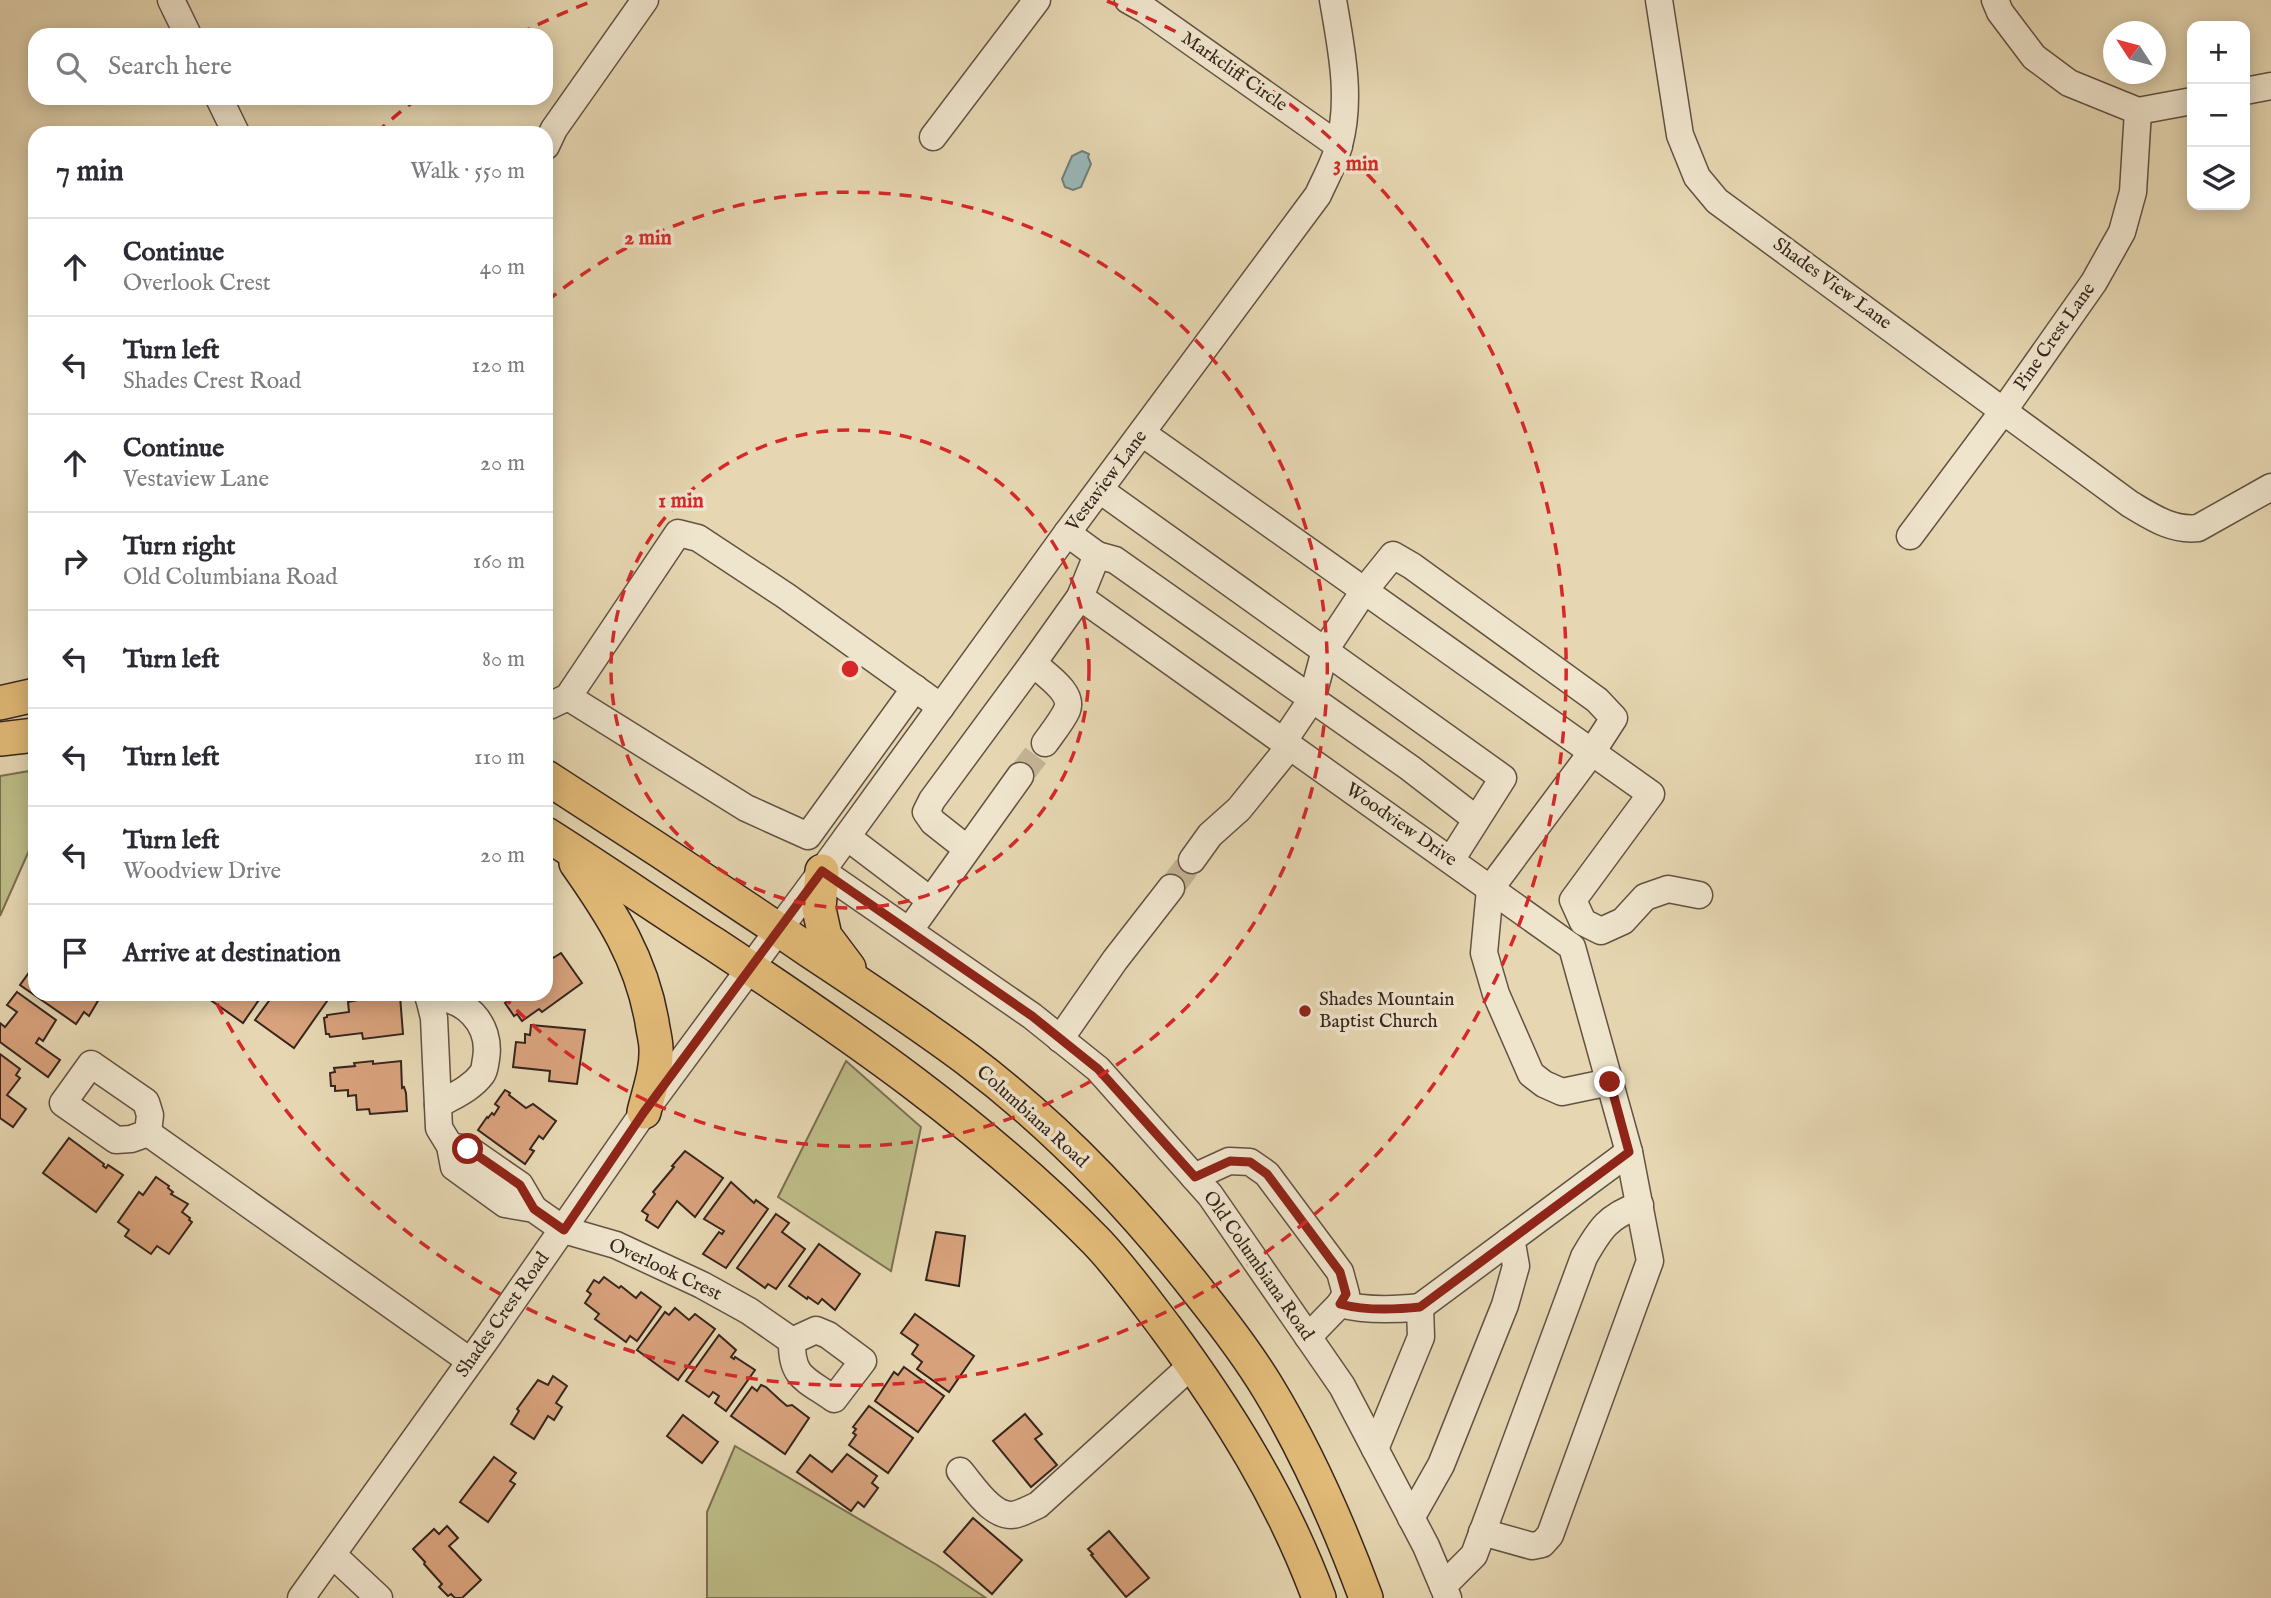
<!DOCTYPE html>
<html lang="en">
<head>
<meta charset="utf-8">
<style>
	:root { --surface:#fff; --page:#f2f2f3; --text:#2b2b33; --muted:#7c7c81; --line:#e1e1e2 }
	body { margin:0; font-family:"IM FELL English",serif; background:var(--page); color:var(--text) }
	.controls { position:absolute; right:21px; top:21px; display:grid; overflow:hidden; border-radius:14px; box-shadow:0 4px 18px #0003 }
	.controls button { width:63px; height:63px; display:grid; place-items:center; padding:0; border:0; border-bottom:2px solid var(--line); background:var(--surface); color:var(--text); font:35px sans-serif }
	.compass { position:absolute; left:2103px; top:21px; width:63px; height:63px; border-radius:50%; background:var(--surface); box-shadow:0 4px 18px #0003; rotate:306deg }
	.stop { position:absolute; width:21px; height:21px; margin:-16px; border:5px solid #8f2418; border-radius:50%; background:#fff }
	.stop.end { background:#8f2418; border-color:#fff; box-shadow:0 2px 7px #0008 }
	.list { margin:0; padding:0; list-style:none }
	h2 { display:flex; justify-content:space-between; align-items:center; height:91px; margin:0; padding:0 28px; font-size:30px }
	h2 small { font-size:23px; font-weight:400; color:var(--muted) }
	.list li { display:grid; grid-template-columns:46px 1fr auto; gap:21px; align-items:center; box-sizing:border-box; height:98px; padding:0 28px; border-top:2px solid var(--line) }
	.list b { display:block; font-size:26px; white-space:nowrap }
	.list p { margin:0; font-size:23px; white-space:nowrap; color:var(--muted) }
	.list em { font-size:23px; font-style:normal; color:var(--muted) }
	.icon { flex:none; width:38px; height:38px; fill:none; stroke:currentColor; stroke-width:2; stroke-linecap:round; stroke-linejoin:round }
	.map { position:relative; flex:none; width:2271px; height:1598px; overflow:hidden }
	.search { position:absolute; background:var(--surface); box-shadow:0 4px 18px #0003; left:28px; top:28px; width:525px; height:77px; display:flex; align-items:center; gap:18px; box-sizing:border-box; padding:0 24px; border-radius:21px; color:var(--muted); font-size:26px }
	.panel { position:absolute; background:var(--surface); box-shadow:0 4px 18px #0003; left:28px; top:126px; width:525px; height:875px; border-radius:21px }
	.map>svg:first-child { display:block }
	.green { fill:#bdbc87; stroke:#7a7052; stroke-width:2 }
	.water { fill:#9ab7b7; stroke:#727d79; stroke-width:2 }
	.building { fill:#d8a27c; stroke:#37251c; stroke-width:2 }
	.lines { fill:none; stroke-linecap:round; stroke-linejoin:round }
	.minor-tunnel { stroke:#c3b394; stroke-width:26; stroke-dasharray:26 13; stroke-linecap:butt }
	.minor-casing { stroke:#635242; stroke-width:29 }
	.major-casing { stroke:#37251c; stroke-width:36 }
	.minor { stroke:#efe5cd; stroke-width:26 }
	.major { stroke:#e3bc79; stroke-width:33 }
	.route { stroke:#8f2418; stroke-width:9 }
	.ring { fill:none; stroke:#d62828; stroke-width:3.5; stroke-dasharray:12 9 }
	.poi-dot { fill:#8f2418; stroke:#efe5cd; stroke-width:2.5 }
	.labels { text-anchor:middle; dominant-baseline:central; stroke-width:7; stroke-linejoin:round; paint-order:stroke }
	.street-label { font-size:19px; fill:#37251c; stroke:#efe5cd }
	.poi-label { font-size:19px; fill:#37251c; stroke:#efe5cd; text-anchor:start }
	.centre { fill:#d62828; stroke:#efe5cd; stroke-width:3.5 }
	.ring-label { font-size:21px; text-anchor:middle; font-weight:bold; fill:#d62828; stroke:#efe5cd; stroke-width:7; stroke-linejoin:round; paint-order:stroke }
</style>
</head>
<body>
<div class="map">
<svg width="2271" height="1598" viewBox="0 0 2271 1598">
	<rect width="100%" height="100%" fill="#e6d7b2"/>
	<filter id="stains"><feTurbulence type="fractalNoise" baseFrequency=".00286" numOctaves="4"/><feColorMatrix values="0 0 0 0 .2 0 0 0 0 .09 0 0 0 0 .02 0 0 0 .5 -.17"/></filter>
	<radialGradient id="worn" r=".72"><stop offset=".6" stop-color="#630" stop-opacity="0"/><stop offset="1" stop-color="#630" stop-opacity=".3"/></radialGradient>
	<g class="green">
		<path d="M35,770V837L0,916V776Z"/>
		<path d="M846,1061L921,1127L891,1271L778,1197Z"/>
		<path d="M735,1446L937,1565L986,1598H707V1512Z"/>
	</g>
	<path class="water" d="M1082,151L1089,154L1088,157L1091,164L1081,187L1073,190L1065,187L1062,179L1072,156Z"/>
	<g class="building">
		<path d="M546,949L553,958L561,953L582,983L542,1012L539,1009L522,1021L517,1014L514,1016L505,1003L518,994H546Z"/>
		<path d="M35,964V994H102L89,1016L84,1012L76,1024L20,985Z"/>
		<path d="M17,992L56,1020L43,1041L39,1038L36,1043L60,1060L48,1077L0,1042V1023L5,1027L17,1012L7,1005Z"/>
		<path d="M202,994H263L243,1023Z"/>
		<path d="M274,994H332L294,1048L255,1020Z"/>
		<path d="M357,994H389L390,998L400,996L403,1034L363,1039L362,1033L330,1037L329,1034H326L324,1018L327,1017V1015L349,1012L348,1002L358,1000Z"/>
		<path d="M531,1025L585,1030L577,1084L549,1081L550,1071L513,1067L516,1042L525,1043V1034L530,1035Z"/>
		<path d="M0,1054L20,1069L16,1075L20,1078L7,1095L26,1109L13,1127L0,1118Z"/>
		<path d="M373,1061V1064L401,1061L402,1088L404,1087L406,1093L407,1111L370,1114L369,1109L357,1110L356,1095L348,1096V1090L335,1091V1086H331L330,1073L335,1072L334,1068L355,1066L354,1063Z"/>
		<path d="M505,1090L510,1093L509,1095L526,1108L533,1104L556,1121L543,1139L539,1136L530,1149L534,1151L525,1164L478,1130L487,1117L488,1118L492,1113L494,1115L499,1107L495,1104Z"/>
		<path d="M69,1138L104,1164L103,1166L106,1168L108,1165L123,1175L96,1212L43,1173Z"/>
		<path d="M685,1151L723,1178L695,1217L677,1201L658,1228L646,1220L648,1215L642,1211L655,1194L653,1192L674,1167L672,1166Z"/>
		<path d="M156,1177L169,1186L168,1188L173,1192L171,1194L188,1204L182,1212L190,1218L189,1220L192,1222L169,1254L157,1246L151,1254L125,1236L129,1230L118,1222L139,1192L143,1195Z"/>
		<path d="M731,1182L754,1203L756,1200L768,1209L726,1268L703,1254L719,1232L722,1234L724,1231L704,1219Z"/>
		<path d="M776,1214L789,1223L782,1232L805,1249L776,1289L768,1284L765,1288L737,1268Z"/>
		<path d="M936,1232L965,1236L959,1286L926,1280Z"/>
		<path d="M819,1244L860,1274L835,1310L822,1299L818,1304L808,1297L807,1299L789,1286Z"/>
		<path d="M604,1277L619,1288L621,1286L636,1298L641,1292L661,1307L637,1341L630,1336L626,1342L595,1319L599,1314L585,1303L591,1294L587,1291L594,1280L599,1283Z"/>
		<path d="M675,1308L689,1320L695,1314L715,1329L678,1380L637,1350L665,1312L669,1315Z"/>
		<path d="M915,1314L974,1356L949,1392L917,1369L922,1362L912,1354L918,1345L901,1333Z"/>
		<path d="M719,1335L736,1350L731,1357L734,1359L735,1357L755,1370L726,1411L715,1403L719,1396L713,1392L709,1397L686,1381Z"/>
		<path d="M904,1367L944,1396L918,1432L875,1401L894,1372L898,1375Z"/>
		<path d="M553,1376L567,1386L556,1403L562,1407L554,1420L548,1416L534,1439L511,1424L519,1411L517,1409L538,1380L548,1385Z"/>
		<path d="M761,1385L766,1387L780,1400L787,1406L792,1405L809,1418L785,1454L731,1416L752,1387L757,1391Z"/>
		<path d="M869,1406L913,1438L888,1473L849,1445L856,1435L853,1433L856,1429L853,1427Z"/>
		<path d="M1025,1414L1042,1434L1035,1439L1057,1465L1031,1487L993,1441Z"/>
		<path d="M683,1415L718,1442L702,1463L667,1436Z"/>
		<path d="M847,1454L877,1476L872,1483L878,1488L864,1507L858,1502L851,1511L797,1472L810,1455L832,1472Z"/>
		<path d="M494,1457L516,1473L510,1481L515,1484L488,1522L460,1502Z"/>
		<path d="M973,1518L1022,1560L992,1594L944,1552Z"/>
		<path d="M447,1526L458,1538L449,1546L481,1580L462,1598H455L451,1594L448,1596L439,1587L442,1584L424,1564L425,1562L413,1549L434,1529L439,1534Z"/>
		<path d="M1109,1531L1149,1578L1126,1597L1091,1555L1093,1554L1088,1549Z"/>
	</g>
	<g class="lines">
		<g class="minor-tunnel">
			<path d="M1020,776L1045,743"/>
			<path d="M1171,888L1192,860"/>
		</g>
		<g class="minor-casing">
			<g id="minor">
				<path d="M171,0L188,35"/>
				<path d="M1128,0L1146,10L1339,146"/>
				<path d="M1659,0L1680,135L1697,177L1717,201L2130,504C2152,517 2172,531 2198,528L2271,487"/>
				<path d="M1995,0L2000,12L2034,57L2069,83L2138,111L2192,101"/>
				<path d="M2245,91L2271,86"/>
				<path d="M219,98L236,133"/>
				<path d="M933,137L1037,0"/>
				<path d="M546,146L554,129L645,0"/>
				<path d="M1142,433L1651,794L1573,900L1583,922L1601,931L1623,921L1645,897L1668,889L1699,895"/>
				<path d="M1100,490L1503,778L1451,860"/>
				<path d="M1067,533L1097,555L1080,597L1572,947L1629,1152L1650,1261L1550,1535L1542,1544L1532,1546L1482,1532"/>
				<path d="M1910,536L2004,410L2094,282L2122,232L2133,192L2138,111"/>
				<path d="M1097,555L1115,560L1410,768L1476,819"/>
				<path d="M568,697L746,808L808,836L915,688"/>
				<path d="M546,704L549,706L568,697L678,533L698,538L786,596L941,707"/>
				<path d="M1283,742L1312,699L1325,650L1364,591L1393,555L1412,566L1597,700L1614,718L1592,752L1490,889L1484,953L1496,994L1531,1074L1544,1084L1562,1092L1610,1082"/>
				<path d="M1045,743C1052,733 1062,721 1067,710C1074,692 1044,674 1033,663L1080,597"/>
				<path d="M847,837L930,900"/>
				<path d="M966,848L933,822L926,812L932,800L1033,663"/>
				<path d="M1192,860L1210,835L1239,809L1290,746"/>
				<path d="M822,871L1032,1016L1098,1069L1210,1195L1342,1386L1426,1546L1448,1598"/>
				<path d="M909,931L1020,776"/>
				<path d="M428,994L434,1018L439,1128L450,1146L454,1167L505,1204L534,1209L564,1230L616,1245L702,1285L749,1311L792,1341"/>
				<path d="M429,998C464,995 492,1024 486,1059C485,1064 485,1070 482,1074C471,1089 453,1096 438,1105"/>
				<path d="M1060,1039L1115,960L1171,888"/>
				<path d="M91,1064L146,1102L150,1115L148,1133L131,1139L116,1140L63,1103Z"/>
				<path d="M148,1133L470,1361"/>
				<path d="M450,1146L468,1149L520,1185L534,1209"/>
				<path d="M1194,1177L1229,1161L1250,1162L1267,1174L1340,1272L1346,1294L1340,1304L1308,1337"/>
				<path d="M1340,1304C1366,1311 1393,1310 1420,1307L1421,1337L1375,1449"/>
				<path d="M1420,1307L1629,1152"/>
				<path d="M816,1330L828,1335L863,1361L834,1399C806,1379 791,1378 792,1341Z"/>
				<path d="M960,1471C973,1486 994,1521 1017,1514C1024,1512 1031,1508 1038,1505L1193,1364"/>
				<path d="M1411,1518L1441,1465L1505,1305L1516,1266L1513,1249L1509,1241"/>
				<path d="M333,1555L379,1598"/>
				<path d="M1443,1586L1474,1555L1584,1257C1600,1229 1608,1216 1640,1205"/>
				<path d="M301,1598L485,1341L644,1112L822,871L1067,533L1318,195C1325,179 1335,162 1339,145C1352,98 1341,47 1333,0"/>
			</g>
		</g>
		<g class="major-casing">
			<g id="major">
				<path d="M0,703L35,695"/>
				<path d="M0,739L35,735"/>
				<path d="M546,777C635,834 723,892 810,951C863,986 916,1021 967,1059C1056,1126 1134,1208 1202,1296C1225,1325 1248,1355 1268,1388C1308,1454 1339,1525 1366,1598"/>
				<path d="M546,834C603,870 658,908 714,944C850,1034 981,1124 1096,1241C1121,1267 1144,1299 1166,1328C1228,1412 1283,1500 1319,1598"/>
				<path d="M576,863C612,914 641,959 652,1022C653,1031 656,1040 656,1049C657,1070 649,1091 644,1112"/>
				<path d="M822,871L819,909L825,936L849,968"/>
			</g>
		</g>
		<use href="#minor" class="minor"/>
		<use href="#major" class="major"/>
	</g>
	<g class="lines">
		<path class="route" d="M468,1149L520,1185L534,1209L564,1230L644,1112L822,871L1032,1016L1098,1069L1195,1177L1230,1161L1250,1162L1267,1174L1340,1272L1346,1294L1340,1304C1366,1311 1393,1310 1420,1307L1629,1152L1610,1082"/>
	</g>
	<g class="ring">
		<circle cx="850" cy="669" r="239"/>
		<path d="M547 301A477 477 0 1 1 501 994"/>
		<path d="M376 133A716 716 0 0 1 414 101M519 34A716 716 0 0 1 593 1M1107 1A716 716 0 1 1 212 994"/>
	</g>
	<circle class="poi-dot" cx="1305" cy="1011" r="7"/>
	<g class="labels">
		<g class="street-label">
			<text transform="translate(1234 72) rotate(35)">Markcliff Circle</text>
			<text transform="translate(1832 284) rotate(36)">Shades View Lane</text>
			<text transform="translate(2055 337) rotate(-55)">Pine Crest Lane</text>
			<text transform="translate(1107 481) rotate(-53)">Vestaview Lane</text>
			<text transform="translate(1401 825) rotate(35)">Woodview Drive</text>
			<text transform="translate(1032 1117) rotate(42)">Columbiana Road</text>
			<text transform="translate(1258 1266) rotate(55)">Old Columbiana Road</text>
			<text transform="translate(665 1270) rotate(25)">Overlook Crest</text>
			<text transform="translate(503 1315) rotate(-55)">Shades Crest Road</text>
		</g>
		<g class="poi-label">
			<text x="1319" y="1000">Shades Mountain<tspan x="1319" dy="22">Baptist Church</tspan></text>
		</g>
	</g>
	<circle cx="850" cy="669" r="10" class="centre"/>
	<g class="ring-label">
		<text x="1356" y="170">3 min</text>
		<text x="648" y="244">2 min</text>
		<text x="681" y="507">1 min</text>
	</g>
	<rect width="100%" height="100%" filter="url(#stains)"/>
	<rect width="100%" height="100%" fill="url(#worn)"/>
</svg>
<div class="controls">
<button>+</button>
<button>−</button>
<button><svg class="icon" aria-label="layers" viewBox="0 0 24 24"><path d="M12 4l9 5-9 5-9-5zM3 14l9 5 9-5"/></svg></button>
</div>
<svg class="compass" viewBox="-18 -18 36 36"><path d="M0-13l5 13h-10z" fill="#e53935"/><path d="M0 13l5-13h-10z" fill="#7c7c81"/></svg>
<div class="stop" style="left:468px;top:1149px"></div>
<div class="stop end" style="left:1610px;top:1082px"></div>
<div class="search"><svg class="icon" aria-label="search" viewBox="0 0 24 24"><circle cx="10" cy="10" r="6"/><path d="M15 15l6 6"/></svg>Search here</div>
<section class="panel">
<h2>7 min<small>Walk · 550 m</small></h2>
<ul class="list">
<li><svg class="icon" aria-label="ahead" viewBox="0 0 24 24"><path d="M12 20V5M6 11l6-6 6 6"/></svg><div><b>Continue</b><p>Overlook Crest</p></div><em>40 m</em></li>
<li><svg class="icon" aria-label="left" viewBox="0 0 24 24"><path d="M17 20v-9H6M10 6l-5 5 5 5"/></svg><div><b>Turn left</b><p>Shades Crest Road</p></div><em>120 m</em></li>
<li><svg class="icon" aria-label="ahead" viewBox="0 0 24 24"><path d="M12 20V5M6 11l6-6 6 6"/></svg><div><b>Continue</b><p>Vestaview Lane</p></div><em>20 m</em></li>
<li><svg class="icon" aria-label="right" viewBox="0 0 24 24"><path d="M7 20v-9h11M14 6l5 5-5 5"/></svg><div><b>Turn right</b><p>Old Columbiana Road</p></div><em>160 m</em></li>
<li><svg class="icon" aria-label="left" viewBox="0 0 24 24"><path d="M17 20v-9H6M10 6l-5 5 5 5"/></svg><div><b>Turn left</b></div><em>80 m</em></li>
<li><svg class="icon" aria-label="left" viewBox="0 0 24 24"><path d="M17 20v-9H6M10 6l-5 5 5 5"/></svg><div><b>Turn left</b></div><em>110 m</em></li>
<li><svg class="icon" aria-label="left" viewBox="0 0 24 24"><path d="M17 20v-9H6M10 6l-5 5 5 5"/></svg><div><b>Turn left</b><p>Woodview Drive</p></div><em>20 m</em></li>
<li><svg class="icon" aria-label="arrive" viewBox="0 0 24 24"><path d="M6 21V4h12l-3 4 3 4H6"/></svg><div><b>Arrive at destination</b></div></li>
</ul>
</section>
</div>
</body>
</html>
